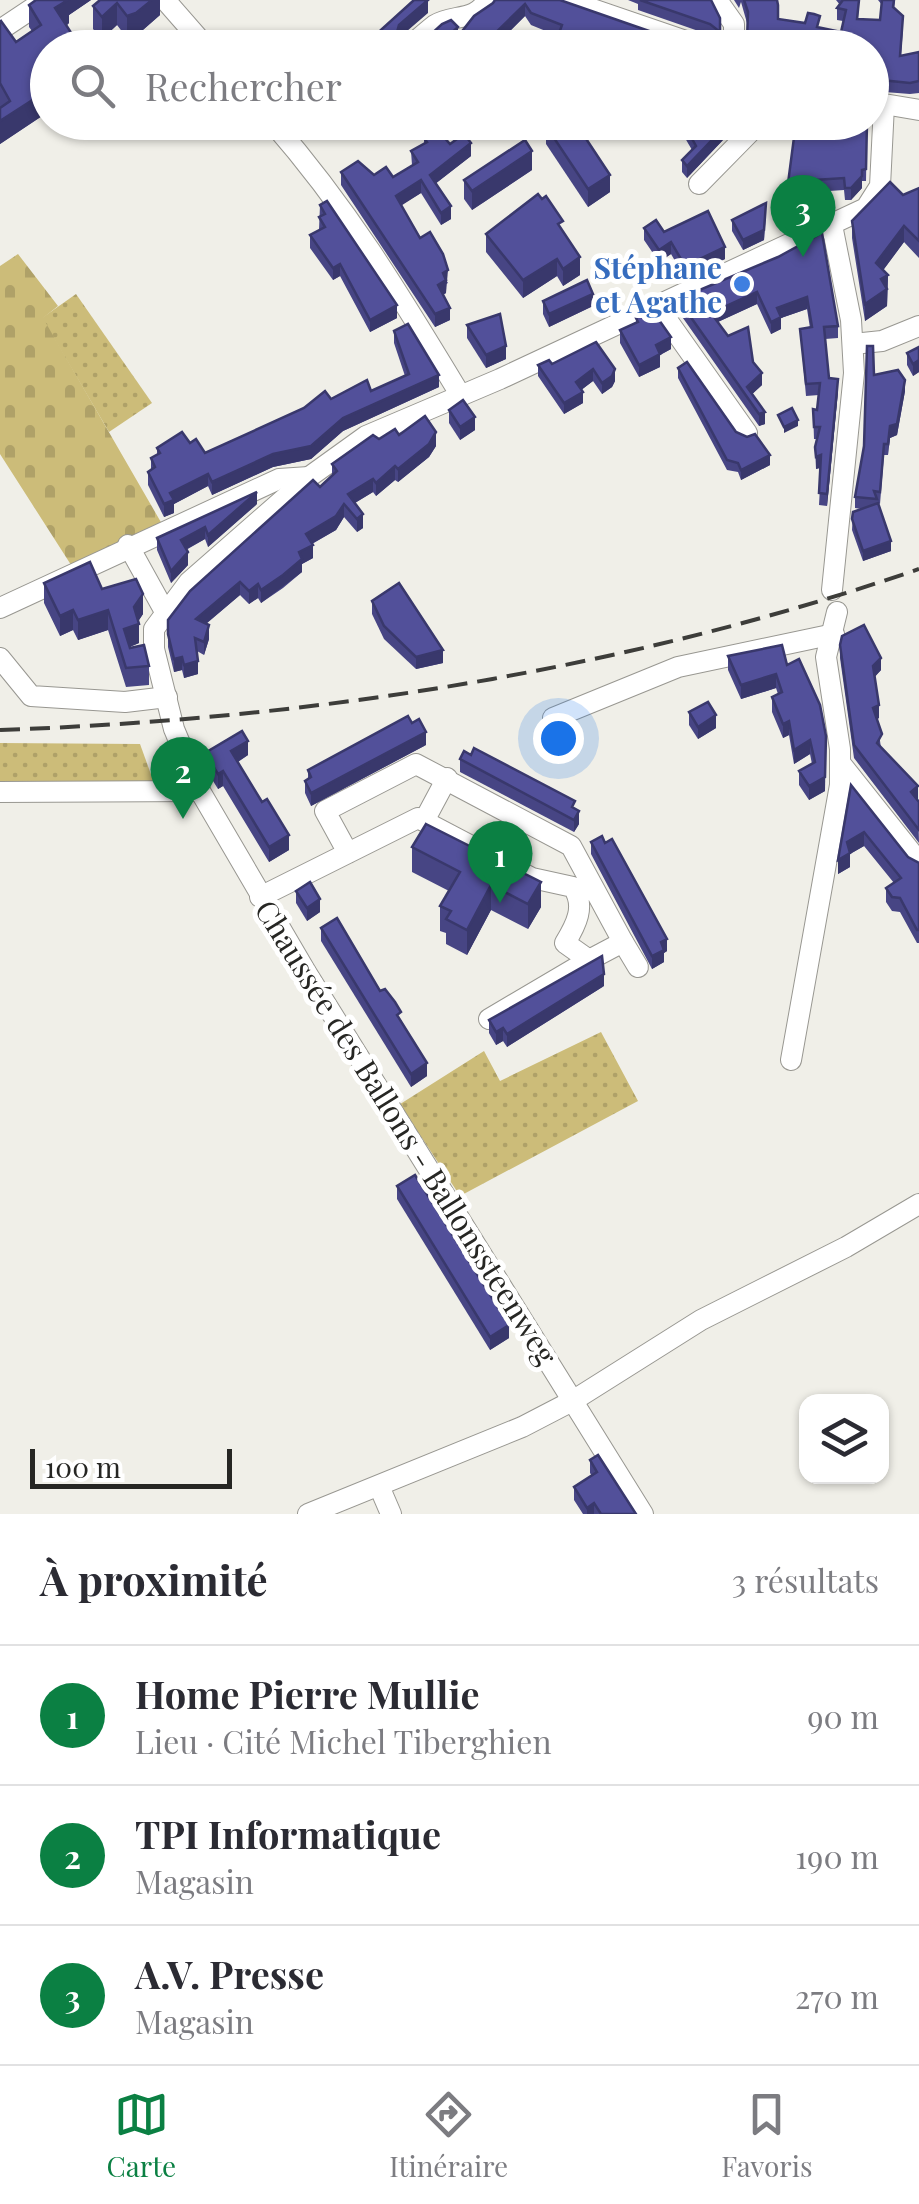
<!DOCTYPE html>
<html lang="fr">
<head>
<meta charset="utf-8">
<style>
	:root { --surface:#fff; --page:#f2f2f3; --text:#2b2b33; --muted:#7c7c81; --line:#e1e1e2; --accent:#0b8043 }
	body { margin:0; font-family:"Playfair Display",serif; background:var(--page); color:var(--text) }
	.controls { position:absolute; right:30px; bottom:30px; display:grid; overflow:hidden; border-radius:20px; box-shadow:0 2px 8px #0004 }
	.controls button { width:90px; height:90px; display:grid; place-items:center; padding:0; border:0; border-bottom:2px solid var(--line); background:var(--surface); color:var(--text); font:50px sans-serif }
	.scale { position:absolute; left:30px; bottom:25px; width:202px; box-sizing:border-box; padding-left:10px; border:5px solid #262623; border-top:0; font-size:28px; line-height:35px; white-space:nowrap; color:#262623; -webkit-text-stroke:8px #fff; paint-order:stroke }
	.you { position:absolute; left:558px; top:738px; width:35px; height:35px; margin:-25px; border:8px solid #fff; border-radius:50%; background:#1a73e8; box-shadow:0 0 0 15px #1a73e833 }
	.badge { display:grid; place-items:center; width:65px; height:65px; border-radius:50%; background:var(--accent); color:#fff; font-size:32px; font-weight:700 }
	.pin { position:absolute; translate:-50% -82px; filter:drop-shadow(0 2px 5px #0008) }
	.pin::after { content:''; position:absolute; top:52px; width:35px; height:30px; background:inherit; clip-path:polygon(0 0,100% 0,50% 100%) }
	.list { margin:0; padding:0; list-style:none }
	h2 { display:flex; justify-content:space-between; align-items:center; height:130px; margin:0; padding:0 40px; font-size:42px }
	h2 small { font-size:32px; font-weight:400; color:var(--muted) }
	.list li { display:grid; grid-template-columns:65px 1fr auto; gap:30px; align-items:center; box-sizing:border-box; height:140px; padding:0 40px; border-top:2px solid var(--line) }
	.list b { display:block; font-size:38px; white-space:nowrap }
	.list p { margin:0; font-size:32px; white-space:nowrap; color:var(--muted) }
	.list em { font-size:32px; font-style:normal; color:var(--muted) }
	.icon { flex:none; width:55px; height:55px; fill:none; stroke:currentColor; stroke-width:2; stroke-linecap:round; stroke-linejoin:round }
	.map { position:relative; flex:none; width:919px; height:1514px; overflow:hidden }
	.search { position:absolute; background:var(--surface); box-shadow:0 2px 8px #0004; left:30px; right:30px; top:30px; height:110px; display:flex; align-items:center; gap:25px; box-sizing:border-box; padding:0 35px; border-radius:55px; color:var(--muted); font-size:38px }
	.sheet { height:550px; background:var(--surface) }
	nav { display:flex; justify-content:space-around; align-items:center; box-sizing:border-box; height:140px; border-top:2px solid var(--line); background:var(--surface); font-size:28px; color:var(--muted) }
	nav a { display:grid; justify-items:center; gap:5px }
	nav .on { color:var(--accent) }
	.map>svg:first-child { display:block }
	.grass { fill:url(#grass-dots) }
	.cemetery { fill:url(#cemetery-stones) }
	.lines { fill:none; stroke-linecap:round; stroke-linejoin:round }
	.minor-casing { stroke:#989791; stroke-width:22 }
	.minor { stroke:#fff; stroke-width:20 }
	.rail { stroke:#3d3d3a; stroke-width:4; stroke-dasharray:20 10; stroke-linecap:butt }
	.wall { fill:#474584 }
	.shaded-wall { fill:#39386c }
	.building { fill:#52509a; stroke:#39386c; stroke-width:2.5 }
	.shop-dot { fill:#3f7fe0; stroke:#fff; stroke-width:4 }
	.labels { text-anchor:middle; dominant-baseline:central; stroke-width:10; stroke-linejoin:round; paint-order:stroke }
	.shop-label { font-size:30px; font-weight:bold; fill:#366cbe; stroke:#fff; text-anchor:end }
	.street-label { font-size:30px; fill:#262623; stroke:#fff }
</style>
</head>
<body>
<div class="map">
<svg width="919" height="1514" viewBox="0 0 919 1514">
	<defs>
		<pattern id="grass-dots" width="8" height="8" patternUnits="userSpaceOnUse" patternTransform="scale(2.5)"><rect width="8" height="8" fill="#ccbc79"/><path d="M2 2h.1M6 6h.1" fill="none" stroke="#afa168" stroke-width="1.8" stroke-linecap="round"/></pattern>
		<pattern id="cemetery-stones" width="16" height="16" patternUnits="userSpaceOnUse" patternTransform="scale(2.5)"><rect width="16" height="16" fill="#ccbc79"/><path d="M2 7V4a2 2 0 0 1 4 0v3zM10 15v-3a2 2 0 0 1 4 0v3z" fill="#afa168"/></pattern>
	</defs>
	<rect width="100%" height="100%" fill="#f0efe8"/>
	<g class="grass">
		<path d="M76,294L152,403L109,432L42,318Z"/>
		<path d="M0,743L140,744L161,802L0,801Z"/>
		<path d="M601,1032L638,1101L460,1196L422,1138L386,1113L484,1051L500,1081Z"/>
	</g>
	<path class="cemetery" d="M18,254L58,306L43,318L162,524L73,568L0,454V266Z"/>
	<g class="lines">
		<g class="minor-casing">
			<g id="minor">
				<path d="M165,0L207,48"/>
				<path d="M566,0L706,48"/>
				<path d="M717,0L734,24V48"/>
				<path d="M0,30L45,0"/>
				<path d="M408,48C417,40 426,32 435,25C452,14 476,22 487,0"/>
				<path d="M872,102L919,110"/>
				<path d="M272,122C349,210 401,297 461,396"/>
				<path d="M699,184L760,122"/>
				<path d="M658,307L747,433"/>
				<path d="M853,344L882,341L919,326"/>
				<path d="M128,545L164,610"/>
				<path d="M832,590L854,373L851,320L832,225"/>
				<path d="M0,608L279,479L309,477"/>
				<path d="M0,658L31,696L125,702L167,697"/>
				<path d="M553,718L678,667L834,634"/>
				<path d="M841,764L919,862"/>
				<path d="M0,792L200,791"/>
				<path d="M424,821L447,778"/>
				<path d="M260,897L418,818L532,878L573,887C586,906 576,925 565,943L589,960L623,942L571,846L416,764L325,811L348,853"/>
				<path d="M623,942L638,967"/>
				<path d="M489,1019L589,960"/>
				<path d="M791,1060L840,785V749L826,657L837,612"/>
				<path d="M379,1486L391,1514"/>
				<path d="M308,1514L522,1427L574,1400L701,1320L846,1247L919,1204"/>
				<path d="M643,1514L306,972L200,791L174,729L154,649V629L189,582L309,477L366,436L500,379L866,208L880,186L884,105"/>
			</g>
		</g>
		<use href="#minor" class="minor"/>
		<path class="rail" d="M0,730C313,719 622,671 919,569"/>
	</g>
	<g class="wall">
		<path d="M36,0H91L69,15V23L48,48V112L0,144V22L16,42L32,31L29,27V5Z"/>
		<path d="M160,0V15L136,36L127,38L117,25L102,39L93,29V6Z"/>
		<path d="M560,0L698,48L556,42L558,36L531,25L525,16L493,48H462L460,46V34L493,3Z"/>
		<path d="M628,0H711L720,18V43L710,35L638,10V4Z"/>
		<path d="M734,0H777L778,19L841,32L843,21L837,20V8L840,5L836,0H859L858,19L880,20L882,5L878,0H895L894,9L903,28L901,56L919,52V93L910,94L872,91V48H747V23L741,2L739,8Z"/>
		<path d="M722,122H740L687,178L682,172V160L692,150L685,138V126L719,125Z"/>
		<path d="M796,122H867L866,181H862V188L851,200H845L844,190L799,193L796,226H784V214Z"/>
		<path d="M546,126L582,133L610,192L588,207L546,144Z"/>
		<path d="M424,138L450,144L471,156L436,183L451,219L441,225L421,193L401,205L448,283L446,284V293L443,295L450,320L435,327L341,185V172L393,177L412,165L411,151L424,144Z"/>
		<path d="M532,170L472,210L464,199V180Z"/>
		<path d="M919,188V258L904,242L883,270L888,275L887,306L865,321L852,238V221Z"/>
		<path d="M320,205L397,318L370,332L340,276L333,280L310,248V235L319,230Z"/>
		<path d="M766,214L764,240L743,250L732,231V220Z"/>
		<path d="M644,228L664,232L725,259L685,278L671,254L659,262L644,240Z"/>
		<path d="M563,231L580,275L563,286L557,276L523,298L486,252V234Z"/>
		<path d="M778,257L838,326V338L825,339L829,378L838,391L827,506L819,505L821,468L816,469L815,447L817,439H814L813,409L817,410L819,395L806,396L800,329L810,328L807,309L781,318V329L771,334L757,304L718,322L728,336L753,362L762,385L752,394L765,424L759,426L678,311V299Z"/>
		<path d="M543,301L593,306L549,327L543,314Z"/>
		<path d="M636,318L671,349L660,355V367L639,377L620,343V330L636,322Z"/>
		<path d="M467,325L506,359L486,368L467,338Z"/>
		<path d="M394,331L439,387L343,431L311,459L273,467L212,495L208,486L174,504V513L164,517L148,485V472L151,470V458L157,455V448L190,443L205,453L331,399L371,391L405,376L394,343Z"/>
		<path d="M596,342L615,381L612,387L602,394L593,381L581,390L583,403L564,414L538,376V365L552,364Z"/>
		<path d="M919,347V372L913,376L907,365V353Z"/>
		<path d="M678,368L736,432L770,465L741,480L738,472L727,470L678,378Z"/>
		<path d="M874,375L905,391L897,435L890,438L888,455H884L880,504L878,503L891,551L863,561L852,530L853,512L861,509L855,508V497L864,446Z"/>
		<path d="M449,410L475,430L460,440L449,423Z"/>
		<path d="M399,435L436,446L429,457L398,482L395,480L376,496L373,492L355,503L363,528L357,532L344,517L336,530L312,544L313,558L302,564V572L283,588L261,603L258,598L249,604L240,595L206,624L209,639L204,655L197,651L198,674L184,678L182,670L174,672L168,647V620L332,475V464L379,439Z"/>
		<path d="M257,504L208,547L205,539L186,550L188,565L171,583L157,550V538Z"/>
		<path d="M44,583L102,589L143,614L138,621L139,643L130,647L149,666V685L126,687L108,630L78,640L73,630L60,636L44,603Z"/>
		<path d="M372,601L443,663L416,669L384,639L372,614Z"/>
		<path d="M782,645L825,791L809,800L799,785V771L812,764L810,754L794,764L789,735L783,738L772,712V697L778,694L776,688L741,699L728,670V656Z"/>
		<path d="M840,645L881,670L874,677L879,718L877,719L881,748L918,799L919,843L854,758L840,658Z"/>
		<path d="M689,712L716,728L698,739L689,725Z"/>
		<path d="M426,745L311,806L305,793V781L308,779V770Z"/>
		<path d="M205,753L248,755L238,762L289,850L269,862L223,786L218,789L205,768Z"/>
		<path d="M460,759L575,809L579,824L574,832L460,772Z"/>
		<path d="M851,785L908,857L919,863V943H917L900,912L892,911L886,902V888L894,883L864,846L850,854V867L838,874Z"/>
		<path d="M591,842L667,951L664,953V962L652,969L591,854Z"/>
		<path d="M412,847L541,907L528,929L491,910L467,955L446,944V933L440,931V906L449,891L412,872Z"/>
		<path d="M296,891L320,912L307,921L296,903Z"/>
		<path d="M321,928L380,991L401,1020L427,1076L411,1087L321,941Z"/>
		<path d="M604,986L507,1047L503,1041L496,1045L489,1033V1020Z"/>
		<path d="M397,1186L509,1338L490,1350L397,1199Z"/>
		<path d="M590,1460L636,1514H583L574,1500V1487L592,1476L590,1473Z"/>
	</g>
	<g class="shaded-wall">
		<path d="M65,0H91L69,15V23L55,31V8Z"/>
		<path d="M152,0H160V15L136,36L127,38V16Z"/>
		<path d="M428,0V13L399,38L396,48H385L399,25Z"/>
		<path d="M117,3V25L102,39V17Z"/>
		<path d="M525,4V16L493,48H480Z"/>
		<path d="M458,27V40L449,48H435Z"/>
		<path d="M48,90V112L0,144V121Z"/>
		<path d="M369,122H382V123L369,131Z"/>
		<path d="M513,122H522L513,130Z"/>
		<path d="M574,122H596L574,138Z"/>
		<path d="M729,122H740L687,178V166Z"/>
		<path d="M471,143V156L430,188V175Z"/>
		<path d="M532,151V170L472,210V191Z"/>
		<path d="M610,175V192L588,207V189Z"/>
		<path d="M862,176V188L851,200V188Z"/>
		<path d="M421,180V193L396,209V196Z"/>
		<path d="M766,203L764,240L743,250V240Z"/>
		<path d="M451,206V219L441,225V213Z"/>
		<path d="M904,226V242L876,280V263Z"/>
		<path d="M671,242V254L659,262V250Z"/>
		<path d="M725,247V259L685,278V266Z"/>
		<path d="M580,257V275L563,286V269Z"/>
		<path d="M557,259V276L523,298V280Z"/>
		<path d="M340,264V276L333,280V268Z"/>
		<path d="M448,270L446,293L438,297V285L443,273Z"/>
		<path d="M888,275L887,306L865,321V304L881,279Z"/>
		<path d="M757,292V304L711,325V313Z"/>
		<path d="M593,294V306L549,327V314Z"/>
		<path d="M807,297V309L781,318V329L771,334V322L777,308Z"/>
		<path d="M397,305V318L370,332V320Z"/>
		<path d="M450,308V320L435,327V314Z"/>
		<path d="M671,337V349L660,355V367L639,377V365L656,345Z"/>
		<path d="M506,346V359L486,368V355Z"/>
		<path d="M919,360V372L913,376V364Z"/>
		<path d="M593,369V381L576,394V382Z"/>
		<path d="M615,369V381L612,387L602,394V383Z"/>
		<path d="M762,373V385L747,399V387Z"/>
		<path d="M439,375V387L343,431L311,459L273,467L212,495V482L343,418Z"/>
		<path d="M838,379V391L827,506V494Z"/>
		<path d="M905,380V391L897,435L890,438L888,455L890,426Z"/>
		<path d="M583,392V403L564,414V403Z"/>
		<path d="M765,412V424L759,426V414Z"/>
		<path d="M475,417V430L460,440V427Z"/>
		<path d="M798,420V426L784,433V427Z"/>
		<path d="M436,432V446L429,457L398,482V469Z"/>
		<path d="M770,455V465L741,480V470Z"/>
		<path d="M821,455V467L816,469V457Z"/>
		<path d="M395,466V480L376,496V483Z"/>
		<path d="M208,474V486L174,504V513L164,517V504L170,493Z"/>
		<path d="M373,479V492L348,507V494Z"/>
		<path d="M257,492V504L208,547V535Z"/>
		<path d="M344,504V517L336,530L306,547V534Z"/>
		<path d="M363,514V528L357,532V519Z"/>
		<path d="M205,527V539L181,552V540Z"/>
		<path d="M891,541V551L863,561V551Z"/>
		<path d="M313,545V558L302,564V572L261,603V590L299,552Z"/>
		<path d="M188,552V565L171,583V571Z"/>
		<path d="M240,582V595L196,632V619Z"/>
		<path d="M258,584V598L249,604V591Z"/>
		<path d="M143,594V614L136,625L139,624V643L124,649V629L134,607Z"/>
		<path d="M73,610V630L60,636V616Z"/>
		<path d="M108,610V630L78,640V620Z"/>
		<path d="M209,625V639L204,655V642Z"/>
		<path d="M443,650V663L416,669V657Z"/>
		<path d="M182,657V670L174,672V659Z"/>
		<path d="M881,658V670L873,679V666Z"/>
		<path d="M198,661V674L184,678V665Z"/>
		<path d="M776,674V688L741,699V685Z"/>
		<path d="M879,705V718L873,721V708Z"/>
		<path d="M716,715V728L698,739V727Z"/>
		<path d="M789,721V735L783,738V724Z"/>
		<path d="M426,732V745L311,806V793Z"/>
		<path d="M826,736L825,791L809,800V786Z"/>
		<path d="M810,740V754L794,764V750Z"/>
		<path d="M248,741V755L231,766V751Z"/>
		<path d="M223,771V786L218,789V774Z"/>
		<path d="M918,786V799L911,805V792Z"/>
		<path d="M579,811V824L574,832V820Z"/>
		<path d="M864,832V846L850,854V867L838,874V860L847,842Z"/>
		<path d="M289,835V850L269,862V847Z"/>
		<path d="M541,882V907L528,929V904Z"/>
		<path d="M491,885V910L467,955V930Z"/>
		<path d="M320,899V912L307,921V908Z"/>
		<path d="M667,939V951L664,953V962L652,969V956L661,942Z"/>
		<path d="M604,974V986L507,1047V1034Z"/>
		<path d="M503,1028V1041L496,1045V1032Z"/>
		<path d="M427,1063V1076L411,1087V1074Z"/>
		<path d="M509,1325V1338L490,1350V1337Z"/>
		<path d="M594,1503V1514H587V1508Z"/>
	</g>
	<g class="building">
		<path d="M36,0H68L55,8L81,48H48V90L0,121V108L10,101L0,83V22L1,21L16,42L41,25L29,5Z"/>
		<path d="M100,0H152L136,13L127,16L117,3L102,17L93,6Z"/>
		<path d="M414,0H428L399,25L395,39L385,48H361Z"/>
		<path d="M495,0H560L698,48H549L556,42L562,25L531,13L525,4L480,48H474L460,34L474,16L493,3Z"/>
		<path d="M640,0H711L720,18V32L710,24Z"/>
		<path d="M744,0H777L778,5V19L805,23L808,13L814,14L820,16L817,27L841,32L846,10L837,8L843,0H859L857,19L880,20L882,0H894L893,7L903,16L900,56L919,52V81L910,83L872,79V48H768L747,40L748,12Z"/>
		<path d="M451,20L458,27L435,48H416L442,24Z"/>
		<path d="M551,122H575L610,175L588,189L546,126Z"/>
		<path d="M689,122H716L719,125L722,122H729L687,166L682,160L696,146L685,126Z"/>
		<path d="M796,122H867L866,169L862,170V176L851,188H845L844,178L799,181L796,214H784Z"/>
		<path d="M436,128L450,144L464,134L471,143L430,175L451,206L441,213L421,180L396,196L420,238L430,232L443,254L448,270L443,273L446,280L438,285L450,308L435,314L341,172L358,161L374,175L386,167L393,177L418,162L411,151L427,142L424,138Z"/>
		<path d="M525,140L532,151L472,191L464,180Z"/>
		<path d="M890,182L903,195L919,188V241L904,226L876,263L888,275L881,279L887,289L865,304L852,221Z"/>
		<path d="M538,194L542,199L546,196L563,221L558,224L580,257L563,269L557,259L523,280L486,234Z"/>
		<path d="M327,201L397,305L370,320L340,264L333,268L310,235L325,227L319,217L325,214L320,205Z"/>
		<path d="M766,203L764,230L743,240L732,220Z"/>
		<path d="M708,211L725,247L685,266L671,242L659,250L644,228L656,220L664,232Z"/>
		<path d="M822,233L838,326L824,327L829,378L838,379L827,494L819,493L821,455L816,457L815,447L820,427H814L813,409L817,410L820,383L806,384L800,329L812,327L807,297L777,308L781,317L771,322L757,292L711,313L728,336L748,327L753,362L762,373L747,387L765,412L759,414L678,299L778,257Z"/>
		<path d="M587,280L593,294L549,314L543,301Z"/>
		<path d="M652,310L671,337L656,345L660,354L639,365L620,330L638,322L636,318Z"/>
		<path d="M500,314L506,346L486,355L467,325Z"/>
		<path d="M408,324L439,375L343,418L311,446L273,454L212,482L208,474L170,493L174,500L164,504L148,472L155,467L151,458L160,453L157,448L182,432L190,443L196,439L205,453L304,408L325,391L331,399L367,380L371,391L409,374L394,331Z"/>
		<path d="M596,342L615,369L612,376L602,383L593,369L576,382L583,392L564,403L538,365L549,360L552,364Z"/>
		<path d="M867,346H873L874,375L898,370L905,380L897,424L890,426L888,444H884L880,492L874,491L877,499L855,497L864,446Z"/>
		<path d="M919,347V360L913,364L907,353Z"/>
		<path d="M687,362L736,432L747,437L755,434L770,455L741,470L738,463L727,460L678,368Z"/>
		<path d="M463,400L475,417L460,427L449,410Z"/>
		<path d="M792,408L798,420L784,427L778,415Z"/>
		<path d="M425,416L436,432L429,444L398,469L395,466L376,483L373,479L348,494L363,514L357,519L344,504L336,516L306,534L313,545L299,552L302,559L283,575L261,590L258,584L249,591L240,582L196,619L209,625L204,642L195,638L198,661L184,665L182,657L174,659L168,634V620L190,591L313,480L320,487L337,471L332,464L373,435L379,439L395,429L399,435Z"/>
		<path d="M257,492L208,535L205,527L181,540L188,552L171,571L157,538Z"/>
		<path d="M878,503L891,541L863,551L852,519L853,512Z"/>
		<path d="M90,562L102,589L136,579L143,594L134,607L139,624L124,629L130,648L144,645L149,666L126,668L108,610L78,620L73,610L60,616L44,583Z"/>
		<path d="M399,583L443,650L416,657L384,626L372,601Z"/>
		<path d="M864,625L881,658L873,666L879,705L873,708L882,734L877,743L918,786L911,792L919,802V830L854,745L840,645L842,636Z"/>
		<path d="M782,645L787,665L799,659L820,705L826,736L825,777L809,786L799,771L815,762L810,740L794,750L789,721L783,724L772,697L782,692L776,674L741,685L728,656Z"/>
		<path d="M708,702L716,715L698,727L689,712Z"/>
		<path d="M408,716L412,723L419,719L426,732L311,793L305,781L311,777L308,770Z"/>
		<path d="M242,731L248,741L231,751L262,802L267,799L289,835L269,847L223,771L218,774L205,753Z"/>
		<path d="M474,748L575,801L572,807L579,811L574,820L460,759L464,751L471,755Z"/>
		<path d="M851,785L908,857L919,863V930H917L900,898L892,897L886,888L901,878L864,832L847,842L850,853L838,860Z"/>
		<path d="M426,824L541,882L528,904L491,885L467,930L446,919L451,911L440,906L460,872L412,847Z"/>
		<path d="M602,836L605,843L612,839L667,939L661,942L664,950L652,956L591,842Z"/>
		<path d="M310,882L320,899L307,908L296,891Z"/>
		<path d="M337,918L380,991L385,989L395,1002L401,1012L397,1015L427,1063L411,1074L321,928Z"/>
		<path d="M602,956L604,974L507,1034L503,1028L496,1032L489,1020Z"/>
		<path d="M415,1175L509,1325L490,1337L397,1186Z"/>
		<path d="M598,1455L636,1514H601L594,1503L587,1508L574,1487L597,1472L590,1460Z"/>
	</g>
	<circle class="shop-dot" cx="742" cy="284" r="10"/>
	<g class="labels">
		<g class="shop-label">
			<text x="722" y="267">Stéphane<tspan x="722" dy="34">et Agathe</tspan></text>
		</g>
		<g class="street-label">
			<text transform="translate(407 1132) rotate(58)">Chaussée des Ballons - Ballonssteenweg</text>
		</g>
	</g>
</svg>
<div class="controls">
<button><svg class="icon" aria-label="layers" viewBox="0 0 24 24"><path d="M12 4l9 5-9 5-9-5zM3 14l9 5 9-5"/></svg></button>
</div>
<div class="scale">100 m</div>
<div class="you"></div>
<div class="pin badge" style="left:500px;top:903px">1</div>
<div class="pin badge" style="left:183px;top:819px">2</div>
<div class="pin badge" style="left:803px;top:257px">3</div>
<div class="search"><svg class="icon" aria-label="search" viewBox="0 0 24 24"><circle cx="10" cy="10" r="6"/><path d="M15 15l6 6"/></svg>Rechercher</div>
</div>
<section class="sheet">
<h2>À proximité<small>3 résultats</small></h2>
<ul class="list">
<li><span class="badge">1</span><div><b>Home Pierre Mullie</b><p>Lieu · Cité Michel Tiberghien</p></div><em>90 m</em></li>
<li><span class="badge">2</span><div><b>TPI Informatique</b><p>Magasin</p></div><em>190 m</em></li>
<li><span class="badge">3</span><div><b>A.V. Presse</b><p>Magasin</p></div><em>270 m</em></li>
</ul>
</section>
<nav>
<a class="on"><svg class="icon" aria-label="map" viewBox="0 0 24 24"><path d="M3 6l6-2 6 2 6-2v14l-6 2-6-2-6 2zM9 4v14M15 6v14"/></svg>Carte</a>
<a><svg class="icon" aria-label="directions" viewBox="0 0 24 24"><path d="M12 3l9 9-9 9-9-9zM9 14v-3h6M13 9l2 2-2 2"/></svg>Itinéraire</a>
<a><svg class="icon" aria-label="saved" viewBox="0 0 24 24"><path d="M7 4h10v16l-5-4-5 4z"/></svg>Favoris</a>
</nav>
</body>
</html>
